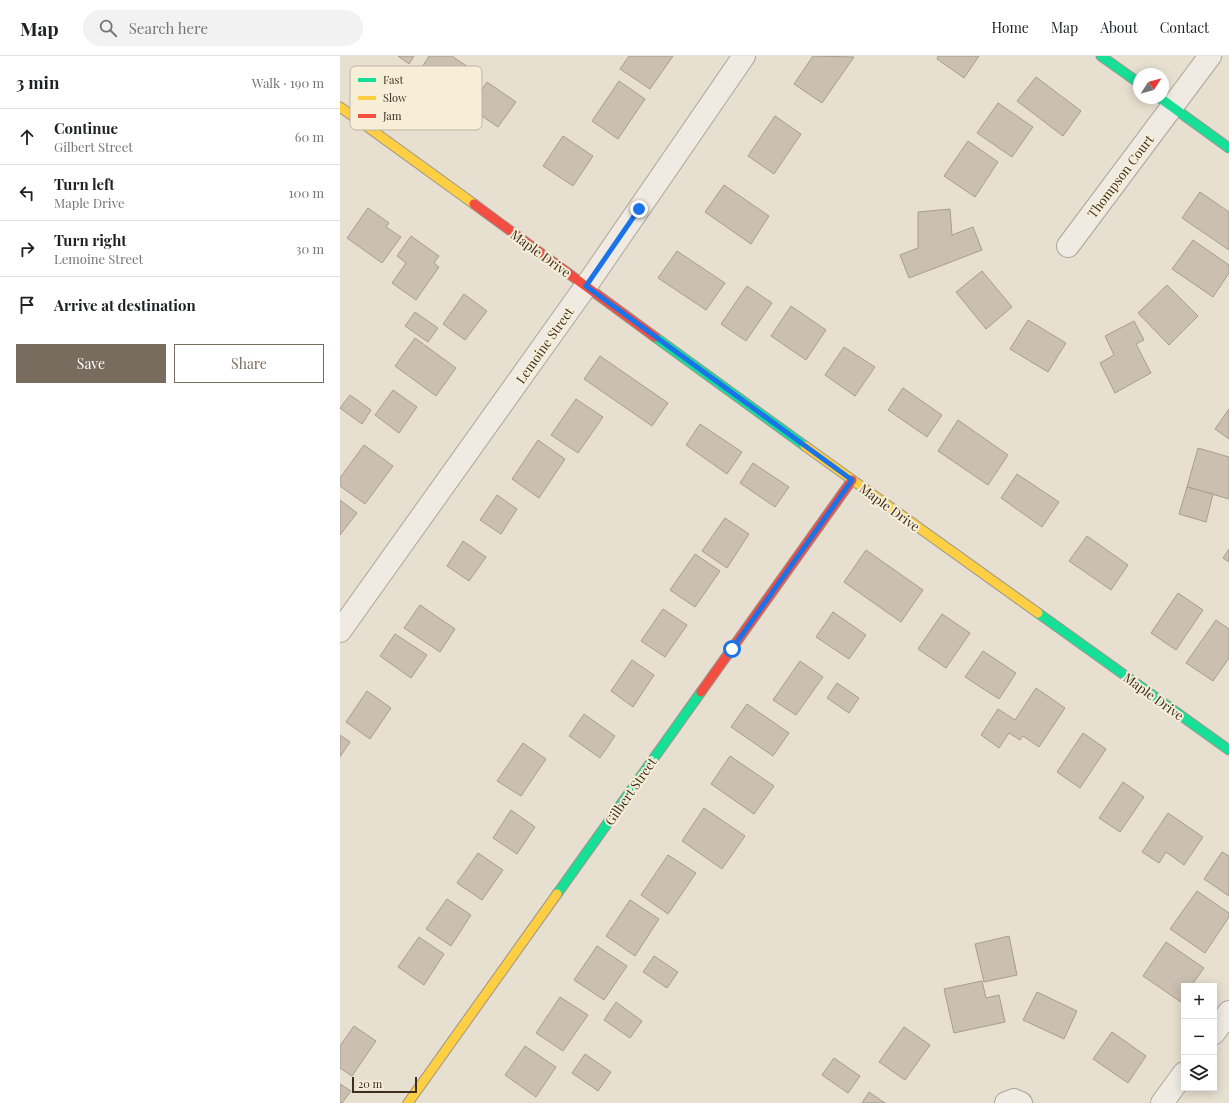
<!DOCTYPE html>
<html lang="en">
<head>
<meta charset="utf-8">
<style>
	:root { --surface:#fff; --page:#f2f2f2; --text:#202124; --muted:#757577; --line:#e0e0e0; --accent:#786c5e }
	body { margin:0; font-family:"Playfair Display",serif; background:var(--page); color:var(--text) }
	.controls { position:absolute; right:12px; bottom:12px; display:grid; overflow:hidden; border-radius:0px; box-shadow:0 2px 10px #0003 }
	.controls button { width:36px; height:36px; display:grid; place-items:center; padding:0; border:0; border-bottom:1px solid var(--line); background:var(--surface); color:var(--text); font:20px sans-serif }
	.compass { position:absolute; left:793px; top:12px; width:36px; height:36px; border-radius:50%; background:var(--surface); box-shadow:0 2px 10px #0003; rotate:54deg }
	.scale { position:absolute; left:12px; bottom:10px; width:65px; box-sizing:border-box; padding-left:4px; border:2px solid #3d2e20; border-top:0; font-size:11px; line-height:14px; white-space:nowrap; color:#3d2e20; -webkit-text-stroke:3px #f7eed8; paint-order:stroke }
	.stop { position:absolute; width:12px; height:12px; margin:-9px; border:3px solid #1a73e8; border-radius:50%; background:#fff }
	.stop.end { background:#1a73e8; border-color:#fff; box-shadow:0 1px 4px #0008 }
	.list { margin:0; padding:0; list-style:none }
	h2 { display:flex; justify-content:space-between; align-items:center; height:52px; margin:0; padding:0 16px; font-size:17px }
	h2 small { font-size:13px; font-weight:400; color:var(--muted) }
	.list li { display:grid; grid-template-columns:26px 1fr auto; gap:12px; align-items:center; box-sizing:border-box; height:56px; padding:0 16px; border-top:1px solid var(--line) }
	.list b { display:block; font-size:15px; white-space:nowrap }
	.list p { margin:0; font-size:13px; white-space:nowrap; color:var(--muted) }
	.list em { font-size:13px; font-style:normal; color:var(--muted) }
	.actions { display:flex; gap:8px; padding:12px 16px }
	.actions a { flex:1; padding:9px 0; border:1px solid var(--accent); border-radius:0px; text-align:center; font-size:14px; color:var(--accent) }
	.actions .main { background:var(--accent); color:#fff }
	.icon { flex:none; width:22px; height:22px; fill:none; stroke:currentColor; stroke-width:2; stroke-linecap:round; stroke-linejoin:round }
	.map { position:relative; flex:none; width:889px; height:1047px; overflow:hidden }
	header { display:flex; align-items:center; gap:24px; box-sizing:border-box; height:56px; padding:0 20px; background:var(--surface); border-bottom:1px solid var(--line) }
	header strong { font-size:19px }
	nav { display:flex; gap:22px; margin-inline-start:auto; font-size:14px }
	.search { width:280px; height:36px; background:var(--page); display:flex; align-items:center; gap:10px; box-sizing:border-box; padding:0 14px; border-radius:22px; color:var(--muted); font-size:15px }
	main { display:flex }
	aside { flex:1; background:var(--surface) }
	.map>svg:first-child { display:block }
	.building { fill:#cbbfb2; stroke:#a89c90 }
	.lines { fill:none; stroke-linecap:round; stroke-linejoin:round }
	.street-casing { stroke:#ada599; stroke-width:24 }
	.fast-casing { stroke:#9c958a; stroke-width:11 }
	.slow-casing { stroke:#9c958a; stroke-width:11 }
	.jam-casing { stroke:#9c958a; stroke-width:11 }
	.street { stroke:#efebe3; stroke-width:22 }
	.fast { stroke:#16e098; stroke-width:9 }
	.slow { stroke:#ffcf43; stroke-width:9 }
	.jam { stroke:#f24e42; stroke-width:9 }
	.route { stroke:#1a73e8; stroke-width:5 }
	.labels { text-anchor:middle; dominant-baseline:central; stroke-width:4; stroke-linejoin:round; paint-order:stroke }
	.street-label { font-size:13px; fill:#3d2e20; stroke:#f7eed8 }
	.key { fill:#f7eed8; stroke:#bfb4a1; stroke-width:1 }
	.key-label { font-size:11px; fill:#3d2e20 }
</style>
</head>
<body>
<header>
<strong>Map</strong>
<div class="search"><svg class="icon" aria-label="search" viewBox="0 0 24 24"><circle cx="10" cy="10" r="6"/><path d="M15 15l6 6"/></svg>Search here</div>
<nav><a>Home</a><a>Map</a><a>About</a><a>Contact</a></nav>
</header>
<main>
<aside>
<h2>3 min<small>Walk · 190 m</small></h2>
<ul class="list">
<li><svg class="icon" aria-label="ahead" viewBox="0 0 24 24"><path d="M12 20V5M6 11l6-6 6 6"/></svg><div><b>Continue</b><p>Gilbert Street</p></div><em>60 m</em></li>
<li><svg class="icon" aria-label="left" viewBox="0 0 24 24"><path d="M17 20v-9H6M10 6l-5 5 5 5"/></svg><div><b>Turn left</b><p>Maple Drive</p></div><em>100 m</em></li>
<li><svg class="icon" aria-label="right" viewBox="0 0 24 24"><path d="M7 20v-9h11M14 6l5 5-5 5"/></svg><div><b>Turn right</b><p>Lemoine Street</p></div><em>30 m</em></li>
<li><svg class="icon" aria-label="arrive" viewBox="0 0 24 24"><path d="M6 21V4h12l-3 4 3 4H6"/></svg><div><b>Arrive at destination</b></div></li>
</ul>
<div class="actions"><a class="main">Save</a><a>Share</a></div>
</aside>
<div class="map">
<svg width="889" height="1047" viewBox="0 0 889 1047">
	<rect width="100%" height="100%" fill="#e7e0d1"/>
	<g class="building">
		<path d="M58,0H74L69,8Z"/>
		<path d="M89,0H112L135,16L119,39L81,13Z"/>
		<path d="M289,0H333L310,33L280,13Z"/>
		<path d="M473,0L514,1L482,47L454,28Z"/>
		<path d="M598,0H639L624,22L597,3Z"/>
		<path d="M696,21L741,55L723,80L677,45Z"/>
		<path d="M279,25L305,43L278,83L252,65Z"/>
		<path d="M147,26L176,46L158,71L130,52Z"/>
		<path d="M658,47L693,71L672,101L637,77Z"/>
		<path d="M435,60L461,78L434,118L408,100Z"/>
		<path d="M223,80L253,100L233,130L203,110Z"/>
		<path d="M628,85L658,106L635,141L604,120Z"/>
		<path d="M384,129L429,160L411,188L365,156Z"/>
		<path d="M860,136L889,156V194L842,162Z"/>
		<path d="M28,152L49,167L46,171L61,181L42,207L7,182Z"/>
		<path d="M610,153L612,179L633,171L642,194L569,222L560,199L578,192V156Z"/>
		<path d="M71,180L99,200L94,207L99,211L76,244L52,227L66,207L57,200Z"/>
		<path d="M853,184L889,209V217L873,241L832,213Z"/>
		<path d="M337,195L385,227L366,254L318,222Z"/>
		<path d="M642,215L672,251L646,273L616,236Z"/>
		<path d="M827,229L858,260L829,289L798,257Z"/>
		<path d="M407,230L432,247L406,285L381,268Z"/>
		<path d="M124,238L147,255L125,284L103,268Z"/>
		<path d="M451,250L486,274L466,304L431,280Z"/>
		<path d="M75,256L98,272L88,286L65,270Z"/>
		<path d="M688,264L726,287L708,316L670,293Z"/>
		<path d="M794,265L804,284L796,288L811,317L775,337L760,307L774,299L765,280Z"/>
		<path d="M75,282L116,312L96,340L55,310Z"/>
		<path d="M504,291L535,311L515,340L485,319Z"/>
		<path d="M260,300L328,347L312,370L244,323Z"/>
		<path d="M563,332L602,359L587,381L548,354Z"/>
		<path d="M53,334L77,351L59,377L35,359Z"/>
		<path d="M10,339L31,354L22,368L0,352Z"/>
		<path d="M236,343L263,361L238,397L211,379Z"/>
		<path d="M889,353V383L875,373Z"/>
		<path d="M618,364L668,399L648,429L598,395Z"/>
		<path d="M360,368L402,396L387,418L346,389Z"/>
		<path d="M198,384L225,403L199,442L172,423Z"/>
		<path d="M24,389L53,410L25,448L0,430V422Z"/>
		<path d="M858,392L889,401V443L847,431Z"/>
		<path d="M413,407L449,431L435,451L400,427Z"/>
		<path d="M677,418L719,446L702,471L661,442Z"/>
		<path d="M847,431L873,438L866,466L839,458Z"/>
		<path d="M157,439L177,453L161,478L140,464Z"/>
		<path d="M0,444L17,457L0,479Z"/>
		<path d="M385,462L409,478L387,512L362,495Z"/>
		<path d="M747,480L788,509L771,534L729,505Z"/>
		<path d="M123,485L146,501L129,525L107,510Z"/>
		<path d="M889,493V506L883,502Z"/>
		<path d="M526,494L583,534L561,566L504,526Z"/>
		<path d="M355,498L380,515L355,551L330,534Z"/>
		<path d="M838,537L863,554L836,594L811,577Z"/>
		<path d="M80,549L115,573L100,596L64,572Z"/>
		<path d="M323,553L347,569L325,601L301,585Z"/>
		<path d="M493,556L526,579L509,603L476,581Z"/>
		<path d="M602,558L630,577L606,612L578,593Z"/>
		<path d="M876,564L889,573V602L873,625L846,607Z"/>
		<path d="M55,578L87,599L71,622L40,600Z"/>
		<path d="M643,595L676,617L659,643L625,621Z"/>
		<path d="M292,604L314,619L293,651L271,635Z"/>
		<path d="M460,605L483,621L456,659L433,644Z"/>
		<path d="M497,627L519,642L509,657L487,642Z"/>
		<path d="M696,632L725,652L699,691L683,680L680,684L669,677L659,692L641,679L658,653L675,664Z"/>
		<path d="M27,635L51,652L30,683L6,666Z"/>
		<path d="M407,648L449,677L433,700L391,671Z"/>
		<path d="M244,658L275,680L260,702L229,680Z"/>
		<path d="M743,677L766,693L740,732L717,716Z"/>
		<path d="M0,679L10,686L0,701Z"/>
		<path d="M183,687L206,703L181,740L157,725Z"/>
		<path d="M390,700L434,730L414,758L371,728Z"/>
		<path d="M783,726L804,741L780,776L759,762Z"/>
		<path d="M364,752L405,780L382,813L342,785Z"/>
		<path d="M171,754L195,771L177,798L153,782Z"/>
		<path d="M828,757L863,781L844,809L826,796L819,807L802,796Z"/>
		<path d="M882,796L889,800V840L864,823Z"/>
		<path d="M138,797L163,814L142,844L117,827Z"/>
		<path d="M328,799L356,817L328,858L301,839Z"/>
		<path d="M857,835L889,857V861L865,897L830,873Z"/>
		<path d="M107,843L131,859L111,890L86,873Z"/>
		<path d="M290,844L319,863L295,900L266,880Z"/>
		<path d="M669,880L677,919L644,926L635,888Z"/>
		<path d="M79,881L104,898L84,929L58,911Z"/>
		<path d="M826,886L864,912L851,930H844V941L841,946L803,920Z"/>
		<path d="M257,890L287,910L264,944L234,924Z"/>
		<path d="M314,900L338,916L327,932L303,916Z"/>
		<path d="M642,925L646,942L659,939L665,966L614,977L604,933Z"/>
		<path d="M697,936L737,955L724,983L683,964Z"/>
		<path d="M220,941L248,959L223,995L196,977Z"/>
		<path d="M276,946L302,965L290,982L264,964Z"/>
		<path d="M14,970L36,985L12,1020L0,1012V990Z"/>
		<path d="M564,971L590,989L565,1024L539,1006Z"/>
		<path d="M772,976L806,1000L788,1027L753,1003Z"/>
		<path d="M185,990L216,1011L196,1041L165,1019Z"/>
		<path d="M245,998L271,1016L258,1035L232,1017Z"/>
		<path d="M494,1002L520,1020L508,1037L482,1019Z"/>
		<path d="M0,1028L11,1035L2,1047H0Z"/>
		<path d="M529,1036L545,1047H522Z"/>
	</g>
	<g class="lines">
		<g class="street-casing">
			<g id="street">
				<path d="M728,190L870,0"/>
				<path d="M0,575L246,230L404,0"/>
				<path d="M874,977L889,956"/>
				<path d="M666,1047L674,1044L681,1047"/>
				<path d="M822,1047L844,1017"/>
			</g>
		</g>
		<g class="fast-casing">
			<g id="fast">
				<path d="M761,0L799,27"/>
				<path d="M820,42L889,92"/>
				<path d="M315,281L465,390"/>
				<path d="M698,557L889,694"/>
				<path d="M217,838L361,636"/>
			</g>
		</g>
		<g class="slow-casing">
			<g id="slow">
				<path d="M0,51L134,148"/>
				<path d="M465,390L698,557"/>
				<path d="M68,1047L217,838"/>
			</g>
		</g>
		<g class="jam-casing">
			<g id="jam">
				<path d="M134,148L315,281"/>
				<path d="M361,636L512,424"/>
			</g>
		</g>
		<use href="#street" class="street"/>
		<use href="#fast" class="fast"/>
		<use href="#slow" class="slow"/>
		<use href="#jam" class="jam"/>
	</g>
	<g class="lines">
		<path class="route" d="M299,153L246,230L512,424L392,593"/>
	</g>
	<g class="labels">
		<g class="street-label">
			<text transform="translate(780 120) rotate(-53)">Thompson Court</text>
			<text transform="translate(201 197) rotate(36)">Maple Drive</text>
			<text transform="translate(204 289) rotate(-55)">Lemoine Street</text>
			<text transform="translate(550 451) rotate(36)">Maple Drive</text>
			<text transform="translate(814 640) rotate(36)">Maple Drive</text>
			<text transform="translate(290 735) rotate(-55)">Gilbert Street</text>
		</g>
	</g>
	<rect x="10" y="10" width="132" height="64" rx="6" class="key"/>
	<rect x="18" y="22" width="18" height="4" fill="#16e098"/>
	<rect x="18" y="40" width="18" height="4" fill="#ffcf43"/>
	<rect x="18" y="58" width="18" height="4" fill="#f24e42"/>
	<g class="key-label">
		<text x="43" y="28">Fast</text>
		<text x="43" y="46">Slow</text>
		<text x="43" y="64">Jam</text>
	</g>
</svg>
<div class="controls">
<button>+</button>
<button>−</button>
<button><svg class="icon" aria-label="layers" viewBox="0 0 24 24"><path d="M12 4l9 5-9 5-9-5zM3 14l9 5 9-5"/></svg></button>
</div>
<svg class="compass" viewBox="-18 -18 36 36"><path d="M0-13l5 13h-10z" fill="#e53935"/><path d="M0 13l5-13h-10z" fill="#757577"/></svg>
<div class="scale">20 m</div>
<div class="stop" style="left:392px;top:593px"></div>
<div class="stop end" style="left:299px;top:153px"></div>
</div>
</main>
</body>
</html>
